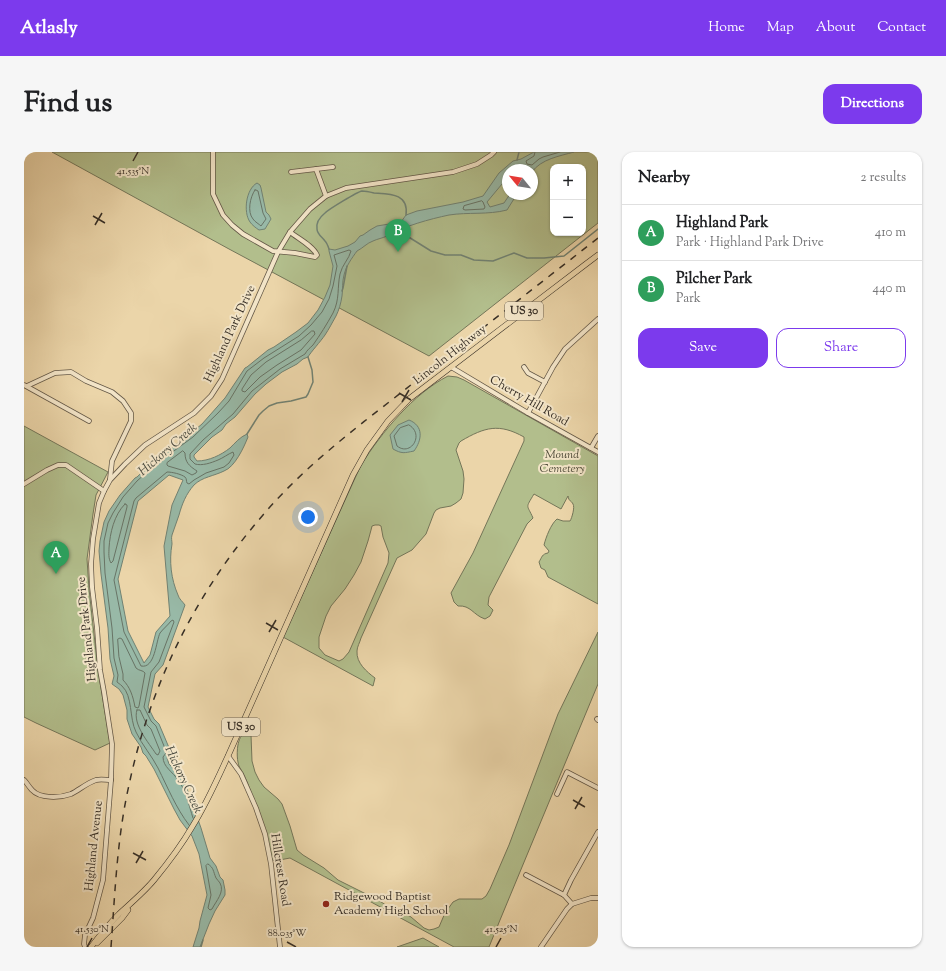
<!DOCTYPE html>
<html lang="en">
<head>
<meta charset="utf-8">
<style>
	:root { --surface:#fff; --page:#f6f6f6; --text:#202124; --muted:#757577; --line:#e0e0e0; --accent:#7c3aed }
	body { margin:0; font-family:"Sorts Mill Goudy",serif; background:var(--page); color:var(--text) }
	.controls { position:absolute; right:12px; top:12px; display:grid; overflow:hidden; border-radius:8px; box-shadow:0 1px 3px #0004 }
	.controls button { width:36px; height:36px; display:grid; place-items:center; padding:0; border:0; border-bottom:1px solid var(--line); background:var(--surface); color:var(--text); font:20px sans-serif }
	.compass { position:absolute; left:478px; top:12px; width:36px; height:36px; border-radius:50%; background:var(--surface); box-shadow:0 1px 3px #0004; rotate:300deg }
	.you { position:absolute; left:284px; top:365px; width:14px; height:14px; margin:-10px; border:3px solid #fff; border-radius:50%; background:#1a73e8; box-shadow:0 0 0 6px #1a73e833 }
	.badge { display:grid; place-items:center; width:26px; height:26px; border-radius:50%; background:var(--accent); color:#fff; font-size:13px; font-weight:700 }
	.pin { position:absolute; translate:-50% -33px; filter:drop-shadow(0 1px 2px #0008) }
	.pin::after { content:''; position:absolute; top:21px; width:14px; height:12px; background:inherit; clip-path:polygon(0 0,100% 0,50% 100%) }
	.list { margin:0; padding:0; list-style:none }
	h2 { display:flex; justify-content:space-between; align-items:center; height:52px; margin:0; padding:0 16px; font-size:17px }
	h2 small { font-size:13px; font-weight:400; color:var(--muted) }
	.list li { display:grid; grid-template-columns:26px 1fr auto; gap:12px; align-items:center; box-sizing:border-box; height:56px; padding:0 16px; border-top:1px solid var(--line) }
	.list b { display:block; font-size:15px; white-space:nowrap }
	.list p { margin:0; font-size:13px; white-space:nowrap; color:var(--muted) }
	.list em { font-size:13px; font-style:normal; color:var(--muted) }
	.actions { display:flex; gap:8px; padding:12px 16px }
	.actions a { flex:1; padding:9px 0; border:1px solid var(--accent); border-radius:12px; text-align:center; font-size:14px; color:var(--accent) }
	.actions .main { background:var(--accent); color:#fff }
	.map { position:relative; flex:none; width:574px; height:795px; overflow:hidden; border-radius:12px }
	header { display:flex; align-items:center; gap:24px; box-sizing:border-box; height:56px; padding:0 20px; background:var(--accent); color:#fff }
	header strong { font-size:19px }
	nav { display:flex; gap:22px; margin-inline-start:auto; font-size:14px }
	.intro { display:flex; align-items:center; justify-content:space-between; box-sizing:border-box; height:96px; padding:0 24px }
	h1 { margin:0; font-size:28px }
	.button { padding:10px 18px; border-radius:12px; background:var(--accent); color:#fff; font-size:14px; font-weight:700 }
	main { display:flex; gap:24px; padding:0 24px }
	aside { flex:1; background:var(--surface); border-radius:12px; box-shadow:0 1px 3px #0004 }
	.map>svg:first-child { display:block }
	.green { fill:#b2be8c; stroke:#747659; fill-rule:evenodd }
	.water { fill:#98b9a7; stroke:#718273; fill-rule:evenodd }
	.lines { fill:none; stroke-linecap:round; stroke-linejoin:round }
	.shore { stroke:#687466; stroke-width:1 }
	.stream { stroke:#718273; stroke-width:1.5 }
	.minor-casing { stroke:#645847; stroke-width:5.5 }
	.major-casing { stroke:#372f26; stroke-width:6 }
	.minor { stroke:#f2e4c7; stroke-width:4 }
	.major { stroke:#ebd5a9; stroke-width:5 }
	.rail { stroke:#372f26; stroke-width:1.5; stroke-dasharray:7 7; stroke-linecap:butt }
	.ticks { fill:none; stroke:#372f26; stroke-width:1.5 }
	.poi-dot { fill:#8f2418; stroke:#f2e4c7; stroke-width:1.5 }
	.labels { text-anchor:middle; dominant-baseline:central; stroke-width:4; stroke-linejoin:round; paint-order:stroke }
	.shield { fill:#f2e4c7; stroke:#6f6556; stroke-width:1 }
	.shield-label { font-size:11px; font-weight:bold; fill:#372f26 }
	.street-label { font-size:12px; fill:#372f26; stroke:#f2e4c7 }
	.park-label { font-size:12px; font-style:italic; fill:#504c3a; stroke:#f2e4c7 }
	.poi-label { font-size:12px; fill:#372f26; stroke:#f2e4c7; text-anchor:start }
	.water-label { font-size:13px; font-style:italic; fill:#4a4b40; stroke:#f2e4c7 }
	.ticks-label { font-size:10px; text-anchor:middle; fill:#372f26; stroke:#f2e4c7; stroke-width:4; stroke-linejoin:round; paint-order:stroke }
</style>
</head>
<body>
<header>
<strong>Atlasly</strong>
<nav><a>Home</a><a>Map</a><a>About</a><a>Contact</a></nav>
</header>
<div class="intro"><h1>Find us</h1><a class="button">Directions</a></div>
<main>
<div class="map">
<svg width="574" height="795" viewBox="0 0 574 795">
	<rect width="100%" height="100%" fill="#ebd5a9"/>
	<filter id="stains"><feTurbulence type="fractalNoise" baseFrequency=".005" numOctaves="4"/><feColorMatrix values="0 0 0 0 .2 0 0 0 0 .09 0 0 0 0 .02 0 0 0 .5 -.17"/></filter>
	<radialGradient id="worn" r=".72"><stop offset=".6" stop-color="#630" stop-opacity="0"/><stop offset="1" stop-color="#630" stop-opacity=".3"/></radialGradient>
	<g class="green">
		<path d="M28,0H574V71L405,204L205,97ZM529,15H559V81H529ZM484,18H508V42H484Z"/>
		<path d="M424,224L433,225L440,228L574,304V452L524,425L521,418L517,416L515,410C518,405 518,402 524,401L525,399L520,393C522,385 527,372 533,367L539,369H546C548,366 551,355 549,352C547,348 545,350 544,344L537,357L510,342C501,357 503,352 509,366L503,372L465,445L464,453L469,458L466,464L461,467C449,463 447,453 434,454L430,450L427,441L449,401L500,289V285C475,271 461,275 437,289L435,291L432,298L439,319L440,327L439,341L437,347L432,351L427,354L416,356L412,358L410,361L402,382L388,398L373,406L337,486C336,490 333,495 333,499C332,511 343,520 351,526L349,534L259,485L337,313C358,280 389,242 424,224ZM351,373H355L357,374L359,385L365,401L364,411L325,500L319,507L315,509L301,503L295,496V485L302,464L307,454L321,437L330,423L337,410L344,389L347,378L348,374Z"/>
		<path d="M0,274L84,320L72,343L69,362L63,407L65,437L74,518L86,591L71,598L12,571L0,565Z"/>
		<path d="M574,480V532L476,768L465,795H430L266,706L250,709L247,706C241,684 235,662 227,641C225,634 222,627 219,621C217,617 214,614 214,610C212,602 213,575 227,583L228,609L231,620L235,628L240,635L254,647L258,652L266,674L273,698L279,703L300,716L314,728L354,748L371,759L380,761L387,765L400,776L405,778L410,777L415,775L421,761L429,750L435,747H458L462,744L466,737L485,693L534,562Z"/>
		<path d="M399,786L415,795H373Z"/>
	</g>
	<g class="water">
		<path d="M510,0H550C536,4 517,7 508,20V18H504L505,16H500L497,18H484V27L478,32L463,50L466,55L480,51L486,42H493L483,58C464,63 444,60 425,63C406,67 380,74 363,84C359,86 353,87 349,89C343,91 339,96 333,99C328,106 322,114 320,123C318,130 319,137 318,144C317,151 315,158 312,164C308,171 305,177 301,183C297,189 286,201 284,205L279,207L273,212L258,220L242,232L231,242L211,265L202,272L198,278L188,285L170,303V305L173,309C185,309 197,303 206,296C211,291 216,285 223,282L224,285C220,295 211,315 200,319C190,324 178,325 170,333C162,342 158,352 155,363C153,370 150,376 148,383C147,386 148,389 148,392C145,409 147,427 154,443C155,447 159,450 161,453L139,513L131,522L124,555L130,567L135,572L146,598V602L143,606L145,612L158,626L162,634L177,676L186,706L192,714L196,725L199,728L201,738V743L191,759L185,772L176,795H169L175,776L176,769L183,743L175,702L168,684L156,668L150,657L130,617L122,604L119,601L117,595L108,582L103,567V558L99,543L95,537L88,532L90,524L86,507L84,476L77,422L75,399L76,389L80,370L85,359L96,343L111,326L113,325L130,309L166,282L178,272L201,246L221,216L223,215L244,198L250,195L272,180L284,171L294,158L301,145L306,133L309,114L305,99V97L311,98L324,94L331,90L336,84L339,83L346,78L353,74L377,70L382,63L393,59L439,50L459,44L475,21L489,9L497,7ZM145,323L159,328L148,353L140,394L146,464L132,480L126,503L120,511L104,479L94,427L114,349Z"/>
		<path d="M233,31L236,33L237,36L242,60L245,63L247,67L241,77L235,78C232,76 228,73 226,70C219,60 222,37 233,31Z"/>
		<path d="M385,268C400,274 398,288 390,299C380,301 378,302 369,297L366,283L374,273Z"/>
	</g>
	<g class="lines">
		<g class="shore">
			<path d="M511,0L510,4L502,9L503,12L508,13L515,7L519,5L536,0"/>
			<path d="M231,38H232L234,39L239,61L242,67L237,74C235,72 231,70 229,67C223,60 226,45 231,38Z"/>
			<path d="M458,49L459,50L461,55L460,57L441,58L439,57L440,54Z"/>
			<path d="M288,179H290L291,182L277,198L253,213L236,225L221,240L218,239V237L227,223L242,210L277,188Z"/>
			<path d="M385,273C401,282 387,305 373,294L370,284L376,276Z"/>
			<path d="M159,299L161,301C161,310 165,314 173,319L172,321L168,323L161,319L144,314L143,313V311Z"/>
			<path d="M101,352L103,353V355L89,409L87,411C84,406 85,401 85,396C86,381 90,363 101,352Z"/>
			<path d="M94,487L96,486L98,487L112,516C115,519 119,518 121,521L115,554L114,556L111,555C109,544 106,535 99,528V522L95,505Z"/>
			<path d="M113,558H116L123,573L127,577L136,599L134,603L132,602C125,591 108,572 113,558Z"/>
			<path d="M165,673C152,656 144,636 134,616C128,604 118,593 112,580C105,566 109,544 98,534C96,532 94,531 93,530L94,523L90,506L88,476L81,421L80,400V389L84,371L89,361L99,345L113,329L132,312L169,285L194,261L205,249L223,219L240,206L275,184L287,173L298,160L305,147L309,134L313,114L310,103L325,98L327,99C325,107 318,113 316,122C313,136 316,147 309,161C303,172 296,183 289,193C286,196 283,198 281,202L256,217L228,239L209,262L179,288L166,302V307L171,312C178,314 187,311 194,308C199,306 204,302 209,300L210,303L205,311L200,315L182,321L170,328L165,332L163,331C162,329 163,327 161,325C157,322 148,320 143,320L112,346L110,349L90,428L100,480L117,514C131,517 132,489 136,481C139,477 144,473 147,469L149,468L150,470L135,510L127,520L120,555L127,569L132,574L142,599V601L139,605C139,615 149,620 154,628C162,638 165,654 169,666"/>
			<path d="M184,712C190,716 189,719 192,726C193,728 195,729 196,731C201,740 192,749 188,757L186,758L184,756L187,743L182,714Z"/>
		</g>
		<g class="stream">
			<path d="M493,8L495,0"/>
			<path d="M364,83L370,82L383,84L407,99L421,103H437L450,108L469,109L490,101L503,106H520L540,104L574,77"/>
			<path d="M305,97C304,94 303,91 301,89C298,85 293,82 293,77C292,71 296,65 301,61C305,57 333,40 338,39C342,39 346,40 350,41C365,42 385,41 382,63"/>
			<path d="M318,139L319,136L323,114"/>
			<path d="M223,282L235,263L239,259L245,254L253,251L267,249L282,245L284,242L289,230L288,218L284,205"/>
			<path d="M177,795L179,788"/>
		</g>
		<g class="minor-casing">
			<g id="minor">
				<path d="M189,0V42L199,63L208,73L219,82L249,99L271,101L291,105L293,103C289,94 275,87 266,80"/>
				<path d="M292,17L302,44"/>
				<path d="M267,20L309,15"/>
				<path d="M427,215L504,261L574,300"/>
				<path d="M500,215L504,221L521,230"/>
				<path d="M0,233L65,269"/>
				<path d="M3,234L31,221L47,220L62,229L88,240L99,249L107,261V269L88,309L86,327"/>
				<path d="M504,261L529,215L541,197L574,167"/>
				<path d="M567,296L574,284"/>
				<path d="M0,332L23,318L34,313H42L80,339"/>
				<path d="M573,567L574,568"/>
				<path d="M204,604L217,622L232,656L241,682L247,712L256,795"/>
				<path d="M0,628C3,631 5,635 8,638C16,647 36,646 47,642C55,638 63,631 72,628C77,627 82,628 87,628"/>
				<path d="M533,642L543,620L574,636"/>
				<path d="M502,723L540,743L548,752"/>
				<path d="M540,743L547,728L574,680"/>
				<path d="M61,795L60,792L61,783L69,766L79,728L87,628L88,592L80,540L76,518L73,476L68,435L67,412L69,387L75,351L80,339L86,328L101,312L121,293L170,261L187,244L198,227L254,100L266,80L286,57L302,44L322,36L429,20L453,12L467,3L470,0"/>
				<path d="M517,795L543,757L548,752L567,746H574"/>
			</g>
		</g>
		<g class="major-casing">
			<g id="major">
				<path d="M73,791L98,766L104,758"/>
				<path d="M67,795C76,783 85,772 95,762C107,751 120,740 130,728C144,711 157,694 168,675C182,653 193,628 204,604L329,323L343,298L364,269L385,247L562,112L574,103"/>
			</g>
		</g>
		<use href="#minor" class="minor"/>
		<use href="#major" class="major"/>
		<path class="rail" d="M87,795C91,741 93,686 105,633C126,533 172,440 239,363C279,316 329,278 378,240C443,188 509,137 574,86"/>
	</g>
	<path class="ticks" d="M109,9L114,0M69,64L81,71M71,73L78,61M375,241L387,248M378,250L385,238M242,471L254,478M245,480L252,468M549,648L561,655M551,657L558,645M109,701L122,708M112,711L119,699M263,790L272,795M63,795L68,786M472,795L477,786"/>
	<circle class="poi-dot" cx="302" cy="752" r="4"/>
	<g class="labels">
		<g class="shield">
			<rect x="481" y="150" width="38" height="18" rx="3"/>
			<rect x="198" y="566" width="38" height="18" rx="3"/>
		</g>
		<g class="shield-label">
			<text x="500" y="159">US 30</text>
			<text x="217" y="575">US 30</text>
		</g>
		<g class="street-label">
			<text transform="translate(206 182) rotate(-65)">Highland Park Drive</text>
			<text transform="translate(426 203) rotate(-38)">Lincoln Highway</text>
			<text transform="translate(505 249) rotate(30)">Cherry Hill Road</text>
			<text transform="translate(63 477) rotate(-96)">Highland Park Drive</text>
			<text transform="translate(70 694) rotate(-84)">Highland Avenue</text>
			<text transform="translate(256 718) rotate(81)">Hillcrest Road</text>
		</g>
		<g class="park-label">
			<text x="538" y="303">Mound<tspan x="538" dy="14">Cemetery</tspan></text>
		</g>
		<g class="poi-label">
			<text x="310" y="745">Ridgewood Baptist<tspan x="310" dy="14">Academy High School</tspan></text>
		</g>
		<g class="water-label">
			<text transform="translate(144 298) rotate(-41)">Hickory Creek</text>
			<text transform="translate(159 628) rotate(65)">Hickory Creek</text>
		</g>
	</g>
	<g class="ticks-label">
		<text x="109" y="22">41.535°N</text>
		<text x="68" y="780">41.530°N</text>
		<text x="477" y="780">41.525°N</text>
		<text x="263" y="784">88.035°W</text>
	</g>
	<rect width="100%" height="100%" filter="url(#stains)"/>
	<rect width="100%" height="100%" fill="url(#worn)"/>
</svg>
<div class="controls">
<button>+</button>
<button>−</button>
</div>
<svg class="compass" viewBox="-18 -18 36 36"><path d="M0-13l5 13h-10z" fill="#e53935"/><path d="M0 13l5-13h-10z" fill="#757577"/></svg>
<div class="you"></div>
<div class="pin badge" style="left:32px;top:422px;background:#2e9e5b">A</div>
<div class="pin badge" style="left:374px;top:100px;background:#2e9e5b">B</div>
</div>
<aside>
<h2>Nearby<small>2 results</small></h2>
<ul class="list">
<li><span class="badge" style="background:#2e9e5b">A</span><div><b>Highland Park</b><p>Park · Highland Park Drive</p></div><em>410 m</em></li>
<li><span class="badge" style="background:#2e9e5b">B</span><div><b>Pilcher Park</b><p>Park</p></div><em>440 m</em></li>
</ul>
<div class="actions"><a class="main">Save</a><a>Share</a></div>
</aside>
</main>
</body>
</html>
